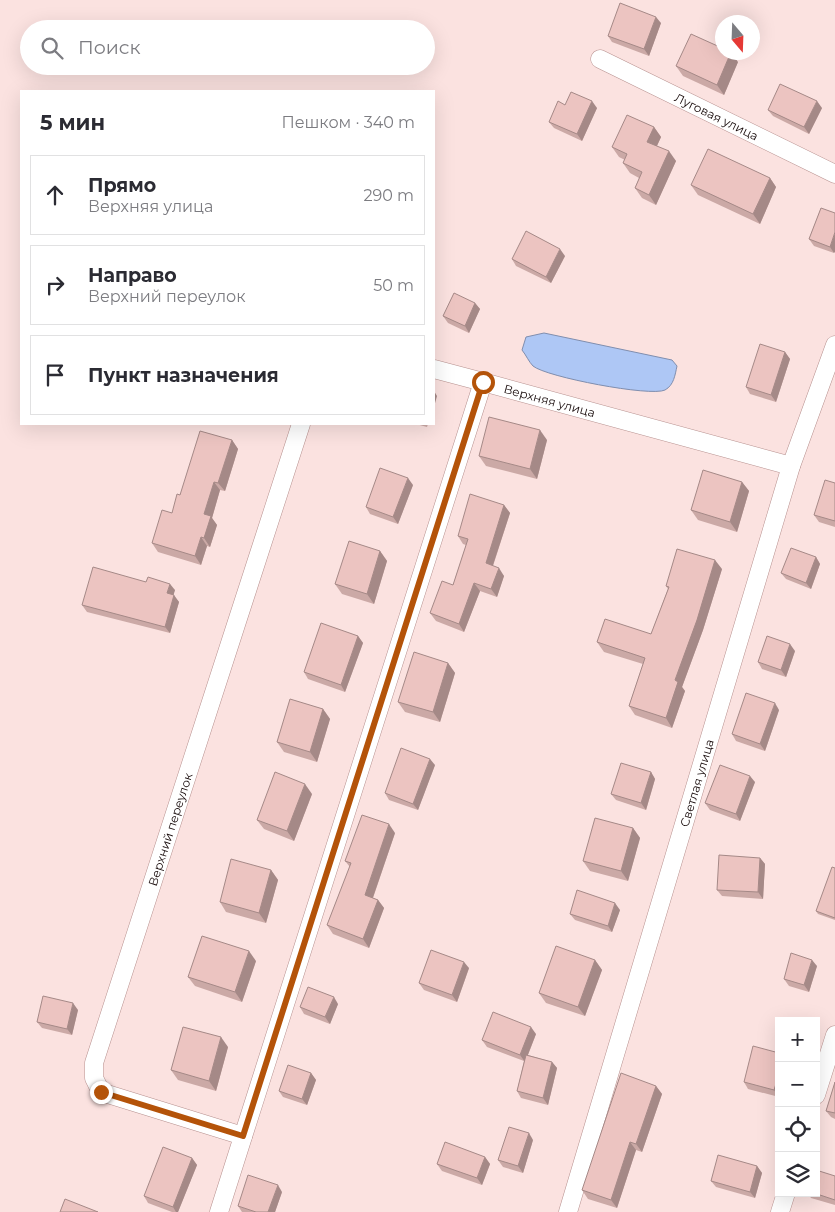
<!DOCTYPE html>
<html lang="ru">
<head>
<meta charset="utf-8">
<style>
	:root { --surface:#fff; --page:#f2f2f3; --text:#2b2b33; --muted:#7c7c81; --line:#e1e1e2 }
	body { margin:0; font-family:Montserrat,sans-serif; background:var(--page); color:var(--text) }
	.controls { position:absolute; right:15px; bottom:15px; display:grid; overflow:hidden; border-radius:0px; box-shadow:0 5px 20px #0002 }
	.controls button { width:45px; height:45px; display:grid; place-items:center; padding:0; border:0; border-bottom:1px solid var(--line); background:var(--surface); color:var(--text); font:25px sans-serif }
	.compass { position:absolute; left:715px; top:15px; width:45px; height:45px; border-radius:50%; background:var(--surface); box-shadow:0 5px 20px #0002; rotate:161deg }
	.stop { position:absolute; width:15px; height:15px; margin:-11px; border:4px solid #b45309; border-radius:50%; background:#fff }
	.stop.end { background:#b45309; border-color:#fff; box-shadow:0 1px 5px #0008 }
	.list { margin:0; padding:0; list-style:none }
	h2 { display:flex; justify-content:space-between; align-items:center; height:65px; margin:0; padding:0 20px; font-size:21px }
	h2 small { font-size:16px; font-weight:400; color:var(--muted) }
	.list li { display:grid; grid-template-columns:32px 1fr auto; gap:15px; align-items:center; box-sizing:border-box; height:80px; margin:0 10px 10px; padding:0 10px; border:1px solid var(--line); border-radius:0px }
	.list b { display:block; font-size:19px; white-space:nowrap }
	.list p { margin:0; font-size:16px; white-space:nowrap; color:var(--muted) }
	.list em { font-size:16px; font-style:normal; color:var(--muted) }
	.icon { flex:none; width:28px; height:28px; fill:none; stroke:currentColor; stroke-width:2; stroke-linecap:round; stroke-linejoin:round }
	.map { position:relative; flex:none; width:835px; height:1212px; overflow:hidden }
	.search { position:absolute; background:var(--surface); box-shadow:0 5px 20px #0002; left:20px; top:20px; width:415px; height:55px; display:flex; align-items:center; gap:12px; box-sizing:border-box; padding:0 18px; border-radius:28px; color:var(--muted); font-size:19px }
	.panel { position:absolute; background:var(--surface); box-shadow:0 5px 20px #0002; left:20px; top:90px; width:415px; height:335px; border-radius:0px }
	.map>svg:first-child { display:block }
	.water { fill:#aec7f5; stroke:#808eae }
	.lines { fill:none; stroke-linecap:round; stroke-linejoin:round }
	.street-casing { stroke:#b7918f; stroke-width:19 }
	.street { stroke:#fff; stroke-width:18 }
	.wall { fill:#cba9a6 }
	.shaded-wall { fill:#a58987 }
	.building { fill:#ecc4c1; stroke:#a58987 }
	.route { stroke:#b45309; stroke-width:6 }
	.labels { text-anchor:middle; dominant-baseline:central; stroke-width:5; stroke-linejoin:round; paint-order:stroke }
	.street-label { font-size:12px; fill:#160909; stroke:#fcf3f3 }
</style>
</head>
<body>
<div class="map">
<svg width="835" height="1212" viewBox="0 0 835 1212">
	<rect width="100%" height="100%" fill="#fbe2e0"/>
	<path class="water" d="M544,333L672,360L677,366C675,375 674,385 665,390C651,397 546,377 533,366C529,362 526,355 522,350L526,337Z"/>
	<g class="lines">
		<g class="street-casing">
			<g id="street">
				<path id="s1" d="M600,59L835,174"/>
				<path d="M434,369L483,382"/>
				<path d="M816,1095L835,1035"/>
				<path id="s2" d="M243,1136L101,1092L94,1078V1063L301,424"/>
				<path id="s3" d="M219,1212L483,382L791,466"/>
				<path id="s4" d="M568,1212L791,466L835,345"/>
				<path d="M780,1212L786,1193"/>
			</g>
		</g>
		<use href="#street" class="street"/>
	</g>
	<g class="wall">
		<path d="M661,23L649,56L612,42L608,36Z"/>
		<path d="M738,62L724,95L683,76L676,66Z"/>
		<path d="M565,105L597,108L582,141L554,128L549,122Z"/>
		<path d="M822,108L809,134L773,116L768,110Z"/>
		<path d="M654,127L661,137L657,146L676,161L656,205L642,198L635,188L639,178L630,173L623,163L625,160L619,157L612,147Z"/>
		<path d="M770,178L776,187L760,224L698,195L691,185Z"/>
		<path d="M821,208L834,253L814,246L809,239Z"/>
		<path d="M565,256L551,283L516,266L512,259Z"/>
		<path d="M475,303L480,309L469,333L448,323L443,316Z"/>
		<path d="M785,352L790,359L776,402L750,394L746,387Z"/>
		<path d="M416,424H428L427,427Z"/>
		<path d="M232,440L238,449L225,491L220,490L212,518L217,525L210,547L207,546L201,565L158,552L152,543L172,513L180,495Z"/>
		<path d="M547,440L537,479L486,466L479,456Z"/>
		<path d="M742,482L749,491L737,532L698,520L691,510Z"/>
		<path d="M835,483V527L819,522L814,515Z"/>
		<path d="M413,485L398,524L370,514L366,507Z"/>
		<path d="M504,505L510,513L493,566L504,576L497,597L480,591L464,632L436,621L430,613L453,585L466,545L463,544L458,536Z"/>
		<path d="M380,551L387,561L374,604L342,594L335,584Z"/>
		<path d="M816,557L820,564L811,589L786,579L781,573Z"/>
		<path d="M722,569L703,630L682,687L685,691L672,728L635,715L629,706L643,664L604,652L597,642L651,634L668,589L666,586Z"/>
		<path d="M175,590L173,595L179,602L170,633L87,612L82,605Z"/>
		<path d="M358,636L363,643L345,692L308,679L304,672Z"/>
		<path d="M795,651L786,677L762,669L758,662Z"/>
		<path d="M448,663L455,673L440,722L405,712L398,702Z"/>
		<path d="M323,709L330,719L317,762L284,752L277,742Z"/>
		<path d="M779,710L765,751L736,741L732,734Z"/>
		<path d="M435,765L418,810L389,800L385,793Z"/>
		<path d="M651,772L655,779L646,810L616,800L611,794Z"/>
		<path d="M755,782L740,821L710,810L705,803Z"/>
		<path d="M312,794L294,841L264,829L257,820Z"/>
		<path d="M633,828L640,838L628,881L590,871L583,861Z"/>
		<path d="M395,833L373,898L378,900L384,908L369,948L333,934L327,925L350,867L345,861Z"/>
		<path d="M760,858L765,864L763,899L722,896L717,890Z"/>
		<path d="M835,868V920L818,914L816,911Z"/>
		<path d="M271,870L278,880L266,923L226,912L220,902Z"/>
		<path d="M620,910L612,932L575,920L570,914Z"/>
		<path d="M595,960L602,970L585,1016L546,1003L539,993Z"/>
		<path d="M256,961L242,1002L195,986L188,977Z"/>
		<path d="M817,966L809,992L789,986L784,979Z"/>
		<path d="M469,968L457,1002L424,990L419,983Z"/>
		<path d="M338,1004L330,1024L304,1014L300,1007Z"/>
		<path d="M78,1010L72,1035L42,1028L37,1022Z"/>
		<path d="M536,1034L528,1055L552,1062L557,1068L548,1105L521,1098L517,1091L524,1061L487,1047L482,1040Z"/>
		<path d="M228,1047L216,1091L178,1080L171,1070Z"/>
		<path d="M779,1053V1097L748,1089L744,1082Z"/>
		<path d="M311,1073L316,1080L307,1105L283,1097L279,1091Z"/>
		<path d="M835,1082V1119L831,1117L826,1111Z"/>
		<path d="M656,1086L662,1094L642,1152L636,1150L617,1208L588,1199L582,1190Z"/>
		<path d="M533,1140L523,1173L503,1167L498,1160Z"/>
		<path d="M485,1157L490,1164L482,1185L442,1171L437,1164Z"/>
		<path d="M192,1158L197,1165L178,1212H172L148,1203L144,1196Z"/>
		<path d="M757,1166L762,1173L755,1198L716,1187L711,1181Z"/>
		<path d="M835,1176V1205L811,1198L808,1193H816Z"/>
		<path d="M282,1192L275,1212H242L238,1206Z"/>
	</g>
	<g class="shaded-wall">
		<path d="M656,17L661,23L649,56L644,49Z"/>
		<path d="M731,52L738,62L724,95L717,85Z"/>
		<path d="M592,101L597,108L582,141L577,134Z"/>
		<path d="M817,101L822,108L809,134L804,127Z"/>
		<path d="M654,127L661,137L654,152L647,142Z"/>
		<path d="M669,151L676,161L656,205L649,195Z"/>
		<path d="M770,178L776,187L760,224L753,214Z"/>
		<path d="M835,232V252L834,253L830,247Z"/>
		<path d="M560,249L565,256L551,283L546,277Z"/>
		<path d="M475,303L480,309L469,333L465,326Z"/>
		<path d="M785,352L790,359L776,402L771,395Z"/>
		<path d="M434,391L437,396L434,407Z"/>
		<path d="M540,430L547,440L537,479L530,469Z"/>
		<path d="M232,440L238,449L225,491L218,483Z"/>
		<path d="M408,478L413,485L398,524L393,517Z"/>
		<path d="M214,482L220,490L212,518L217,525L210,547L204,538V514Z"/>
		<path d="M742,482L749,491L737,532L730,522Z"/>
		<path d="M504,505L510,513L491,571L486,563Z"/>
		<path d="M201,537L207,546L201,565L195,556Z"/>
		<path d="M380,551L387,561L374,604L367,594Z"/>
		<path d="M816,557L820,564L811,589L806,583Z"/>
		<path d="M715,560L722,569L703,630L682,687L685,691L672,728L666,718L675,680Z"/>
		<path d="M499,568L504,576L497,597L491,589Z"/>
		<path d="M474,583L480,591L464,632L459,624Z"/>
		<path d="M170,584L175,590L172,600L167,593Z"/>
		<path d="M174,595L179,602L170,633L165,627Z"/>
		<path d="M358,636L363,643L345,692L341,685Z"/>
		<path d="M790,644L795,651L786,677L781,670Z"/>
		<path d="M448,663L455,673L440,722L433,712Z"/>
		<path d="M775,703L779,710L765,751L760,744Z"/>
		<path d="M323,709L330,719L317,762L310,752Z"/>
		<path d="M430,759L435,765L418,810L413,804Z"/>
		<path d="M651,772L655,779L646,810L641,803Z"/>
		<path d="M750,776L755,782L740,821L736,814Z"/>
		<path d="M305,784L312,794L294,841L287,831Z"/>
		<path d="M389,824L395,833L371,903L365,895Z"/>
		<path d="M633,828L640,838L628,881L621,871Z"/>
		<path d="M760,858L765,864L763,899L758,892Z"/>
		<path d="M271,870L278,880L266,923L259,913Z"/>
		<path d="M378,900L384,908L369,948L363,939Z"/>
		<path d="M615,903L620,910L612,932L608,926Z"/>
		<path d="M249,951L256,961L242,1002L235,992Z"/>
		<path d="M595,960L602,970L585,1016L578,1007Z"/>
		<path d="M812,960L817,966L809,992L804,985Z"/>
		<path d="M464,962L469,968L457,1002L452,995Z"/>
		<path d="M334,997L338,1004L330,1024L325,1017Z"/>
		<path d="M73,1003L78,1010L72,1035L67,1029Z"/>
		<path d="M531,1027L536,1034L525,1062L520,1055Z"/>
		<path d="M221,1037L228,1047L216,1091L209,1081Z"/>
		<path d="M552,1062L557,1068L548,1105L543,1098Z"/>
		<path d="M311,1073L316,1080L307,1105L302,1099Z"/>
		<path d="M779,1074V1097L774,1090Z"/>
		<path d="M656,1086L662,1094L642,1152L636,1144Z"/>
		<path d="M529,1133L533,1140L523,1173L518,1166Z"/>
		<path d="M630,1142L636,1150L617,1208L611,1200Z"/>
		<path d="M485,1157L490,1164L482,1185L477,1178Z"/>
		<path d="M192,1158L197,1165L178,1212H176L173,1207Z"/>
		<path d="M757,1166L762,1173L755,1198L750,1192Z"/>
		<path d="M278,1185L282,1192L275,1212H268Z"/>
	</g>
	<g class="building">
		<path d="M620,3L656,17L644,49L608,36Z"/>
		<path d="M691,34L722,48V52H731L717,85L676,66Z"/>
		<path d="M780,84L817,101L804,127L768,110Z"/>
		<path d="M571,92L592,101L577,134L549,122L558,101L565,105Z"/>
		<path d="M627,115L654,127L647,142L669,151L649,195L635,188L642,172L623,163L627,154L612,147Z"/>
		<path d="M708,149L770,178L753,214L691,185Z"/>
		<path d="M821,208L835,213V232L830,247L809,239Z"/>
		<path d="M526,231L560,249L546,277L512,259Z"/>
		<path d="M454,293L475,303L465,326L443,316Z"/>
		<path d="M760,344L785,352L771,395L746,387Z"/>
		<path d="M489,417L540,430L530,469L479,456Z"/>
		<path d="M200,431L232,440L218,483L214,482L204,514L211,516L204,538L201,537L195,556L152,543L162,510L172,513L177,494L180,495Z"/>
		<path d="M380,468L408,478L393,517L366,507Z"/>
		<path d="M703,470L742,482L730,522L691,510Z"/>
		<path d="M825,480L835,483V521L814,515Z"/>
		<path d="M470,494L504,505L486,563L499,568L491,589L474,583L459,624L430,613L442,581L453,585L468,539L458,536Z"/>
		<path d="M349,541L380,551L367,594L335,584Z"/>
		<path d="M791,548L816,557L806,583L781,573Z"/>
		<path d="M677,549L715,560L697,620L675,680L678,682L666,718L629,706L645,658L597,642L605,619L651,634L669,587L666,586Z"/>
		<path d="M93,567L146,582L148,577L170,584L167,593L174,595L165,627L82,605Z"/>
		<path d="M321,623L358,636L341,685L304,672Z"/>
		<path d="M767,636L790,644L781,670L758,662Z"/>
		<path d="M414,652L448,663L433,712L398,702Z"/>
		<path d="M746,693L775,703L760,744L732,734Z"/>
		<path d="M290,699L323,709L310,752L277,742Z"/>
		<path d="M401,748L430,759L413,804L385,793Z"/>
		<path d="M621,763L651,772L641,803L611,794Z"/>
		<path d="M720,765L750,776L736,814L705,803Z"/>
		<path d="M275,772L305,784L287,831L257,820Z"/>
		<path d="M362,815L389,824L365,895L378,900L363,939L327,925L351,863L345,861Z"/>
		<path d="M595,818L633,828L621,871L583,861Z"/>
		<path d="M719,855L760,858L758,892L717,890Z"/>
		<path d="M231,859L271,870L259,913L220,902Z"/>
		<path d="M832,867L835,868V918L816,911Z"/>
		<path d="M577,890L615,903L608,926L570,914Z"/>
		<path d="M202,936L249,951L235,992L188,977Z"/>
		<path d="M556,946L595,960L578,1007L539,993Z"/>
		<path d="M431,950L464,962L452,995L419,983Z"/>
		<path d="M791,953L812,960L804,985L784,979Z"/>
		<path d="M308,987L334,997L325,1017L300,1007Z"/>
		<path d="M43,996L73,1003L67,1029L37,1022Z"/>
		<path d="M493,1012L531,1027L520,1055L482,1040Z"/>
		<path d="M183,1027L221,1037L209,1081L171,1070Z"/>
		<path d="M753,1046L779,1053V1074L774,1090L744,1082Z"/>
		<path d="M526,1055L552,1062L543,1098L517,1091Z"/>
		<path d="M288,1065L311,1073L302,1099L279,1091Z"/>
		<path d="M621,1073L656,1086L636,1144L630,1142L611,1200L582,1190Z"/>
		<path d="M835,1082V1113L826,1111Z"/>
		<path d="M509,1127L529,1133L518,1166L498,1160Z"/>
		<path d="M445,1142L485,1157L477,1178L437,1164Z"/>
		<path d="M163,1147L192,1158L173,1207L144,1196Z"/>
		<path d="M718,1155L757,1166L750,1192L711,1181Z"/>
		<path d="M816,1170L835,1176V1200L814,1193H816Z"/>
		<path d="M248,1175L278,1185L268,1212H256L238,1206Z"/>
		<path d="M65,1199L98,1212H60Z"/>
	</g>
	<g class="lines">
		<path class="route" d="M101,1092L243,1136L483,382"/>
	</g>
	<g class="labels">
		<g class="street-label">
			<text stroke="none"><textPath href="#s1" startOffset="130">Луговая улица</textPath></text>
			<text stroke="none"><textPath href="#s3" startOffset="940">Верхняя улица</textPath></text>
			<text stroke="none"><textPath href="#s4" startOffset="448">Светлая улица</textPath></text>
			<text stroke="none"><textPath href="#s2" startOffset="425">Верхний переулок</textPath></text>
		</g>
	</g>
</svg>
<div class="controls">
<button>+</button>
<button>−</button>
<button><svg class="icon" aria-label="locate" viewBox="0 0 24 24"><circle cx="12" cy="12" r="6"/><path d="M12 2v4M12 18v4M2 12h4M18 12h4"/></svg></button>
<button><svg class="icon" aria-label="layers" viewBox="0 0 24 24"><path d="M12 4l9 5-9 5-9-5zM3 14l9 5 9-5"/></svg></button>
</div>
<svg class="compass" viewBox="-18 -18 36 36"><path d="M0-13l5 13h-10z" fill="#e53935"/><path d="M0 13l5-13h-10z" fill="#7c7c81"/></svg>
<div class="stop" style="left:483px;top:382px"></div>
<div class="stop end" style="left:101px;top:1092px"></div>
<div class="search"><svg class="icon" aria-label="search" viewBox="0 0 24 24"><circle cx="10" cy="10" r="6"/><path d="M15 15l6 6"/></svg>Поиск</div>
<section class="panel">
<h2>5 мин<small>Пешком · 340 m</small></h2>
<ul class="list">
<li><svg class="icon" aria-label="ahead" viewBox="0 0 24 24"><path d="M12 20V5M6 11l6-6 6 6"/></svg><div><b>Прямо</b><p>Верхняя улица</p></div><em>290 m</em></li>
<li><svg class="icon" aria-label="right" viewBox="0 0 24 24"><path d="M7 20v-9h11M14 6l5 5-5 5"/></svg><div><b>Направо</b><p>Верхний переулок</p></div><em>50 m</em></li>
<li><svg class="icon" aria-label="arrive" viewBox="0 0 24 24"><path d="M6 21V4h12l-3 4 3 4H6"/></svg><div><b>Пункт назначения</b></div></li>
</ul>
</section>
</div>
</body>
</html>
